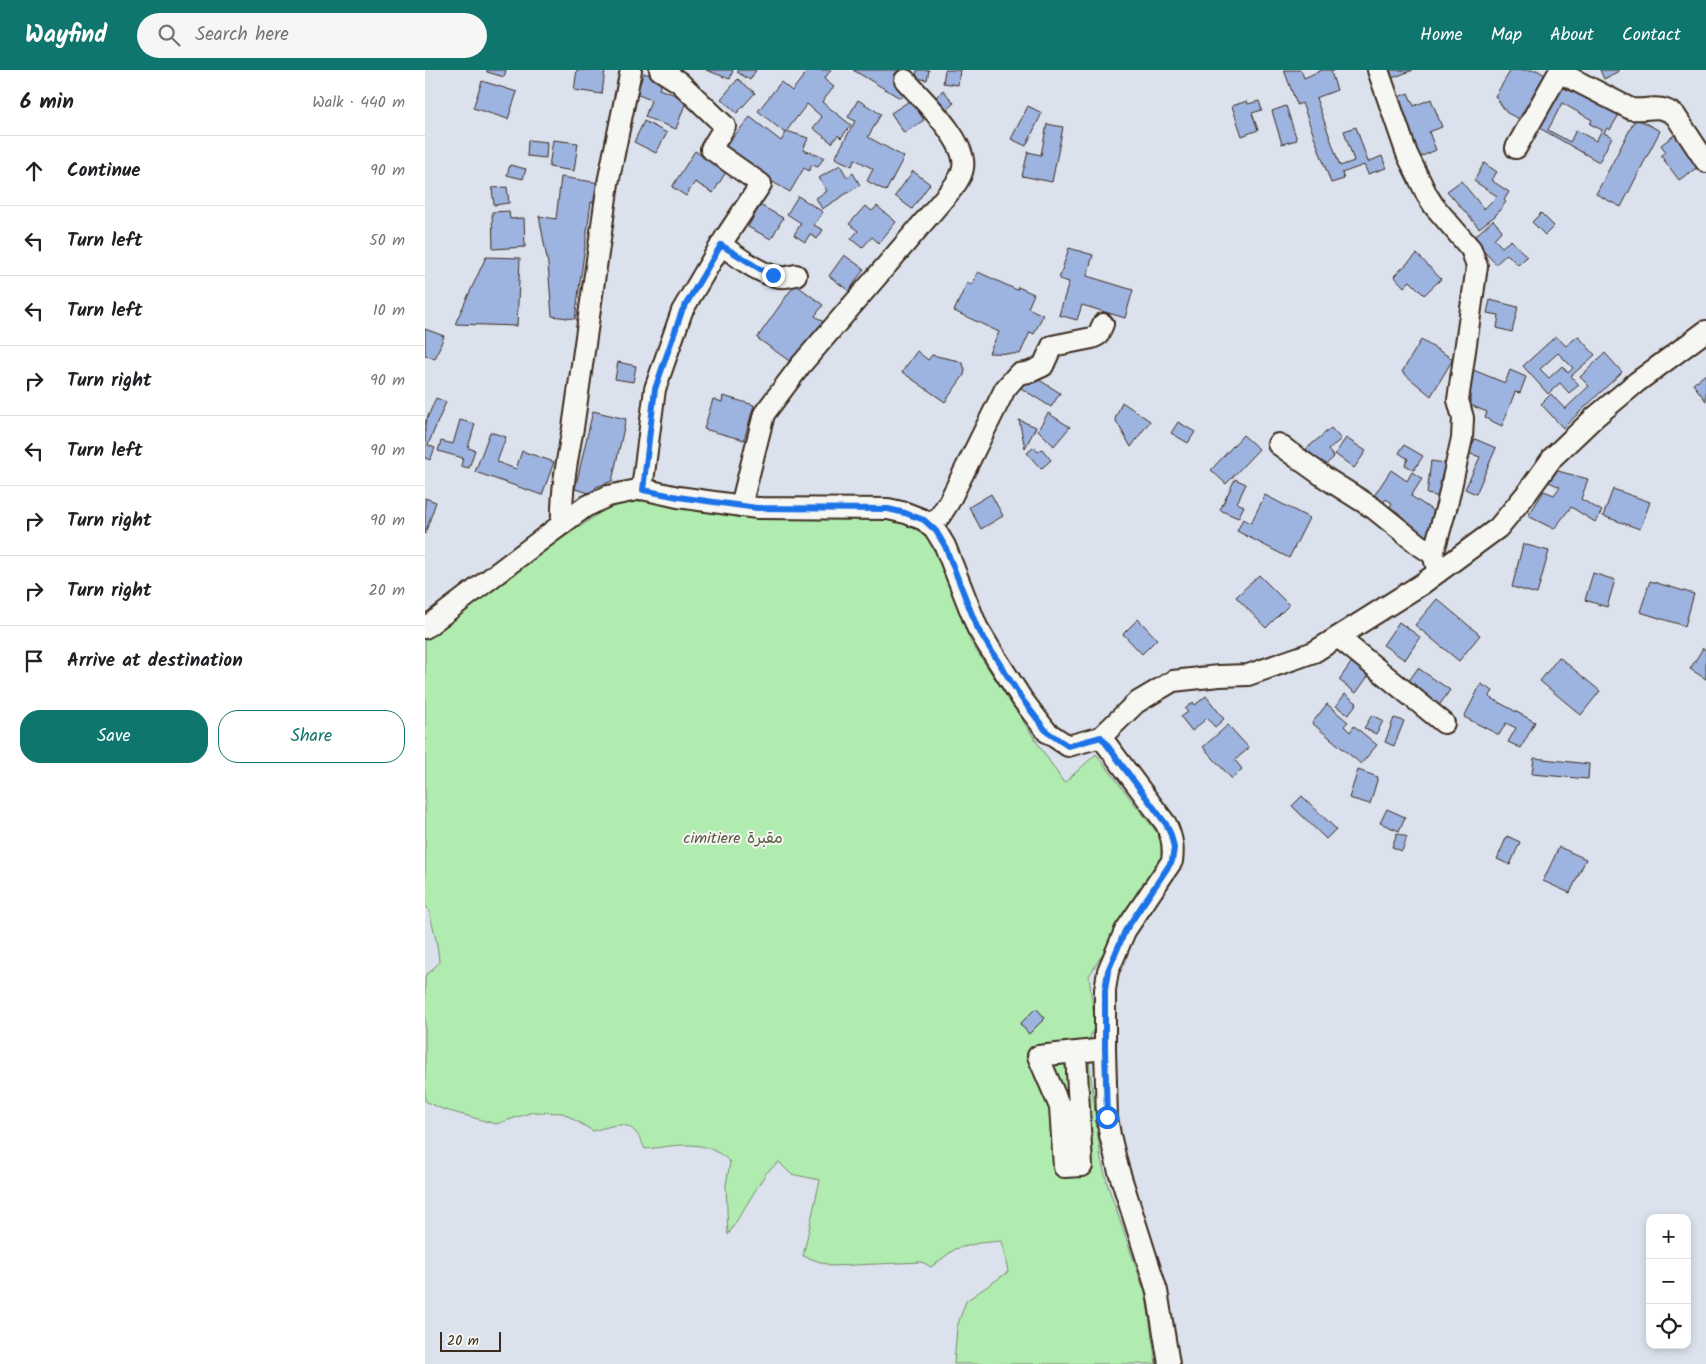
<!DOCTYPE html>
<html lang="en">
<head>
<meta charset="utf-8">
<style>
	:root { --surface:#fff; --page:#f6f6f6; --text:#202124; --muted:#757577; --line:#e0e0e0; --accent:#0f766e }
	body { margin:0; font-family:Kalam,"Playpen Sans Arabic",sans-serif; background:var(--page); color:var(--text) }
	.controls { position:absolute; right:15px; bottom:15px; display:grid; overflow:hidden; border-radius:10px; box-shadow:0 2px 8px #0003 }
	.controls button { width:45px; height:45px; display:grid; place-items:center; padding:0; border:0; border-bottom:1px solid var(--line); background:var(--surface); color:var(--text); font:25px sans-serif }
	.scale { position:absolute; left:15px; bottom:12px; width:61px; box-sizing:border-box; padding-left:5px; border:2px solid #3b2a1e; border-top:0; font-size:14px; line-height:18px; white-space:nowrap; color:#3b2a1e; -webkit-text-stroke:4px #f6f6f2; paint-order:stroke }
	.stop { position:absolute; width:15px; height:15px; margin:-11px; border:4px solid #1a73e8; border-radius:50%; background:#fff }
	.stop.end { background:#1a73e8; border-color:#fff; box-shadow:0 1px 5px #0008 }
	.list { margin:0; padding:0; list-style:none }
	h2 { display:flex; justify-content:space-between; align-items:center; height:65px; margin:0; padding:0 20px; font-size:21px }
	h2 small { font-size:16px; font-weight:400; color:var(--muted) }
	.list li { display:grid; grid-template-columns:32px 1fr auto; gap:15px; align-items:center; box-sizing:border-box; height:70px; padding:0 20px; border-top:1px solid var(--line) }
	.list b { display:block; font-size:19px; white-space:nowrap }
	.list em { font-size:16px; font-style:normal; color:var(--muted) }
	.actions { display:flex; gap:10px; padding:15px 20px }
	.actions a { flex:1; padding:11px 0; border:1px solid var(--accent); border-radius:20px; text-align:center; font-size:18px; color:var(--accent) }
	.actions .main { background:var(--accent); color:#fff }
	.icon { flex:none; width:28px; height:28px; fill:none; stroke:currentColor; stroke-width:2; stroke-linecap:round; stroke-linejoin:round }
	.map { position:relative; flex:none; width:1281px; height:1294px; overflow:hidden }
	header { display:flex; align-items:center; gap:30px; box-sizing:border-box; height:70px; padding:0 25px; background:var(--accent); color:#fff }
	header strong { font-size:24px }
	nav { display:flex; gap:28px; margin-inline-start:auto; font-size:18px }
	.search { width:350px; height:45px; background:var(--page); display:flex; align-items:center; gap:12px; box-sizing:border-box; padding:0 18px; border-radius:28px; color:var(--muted); font-size:19px }
	main { display:flex }
	aside { flex:1; background:var(--surface) }
	.map>svg:first-child { display:block }
	.green { fill:#b0ebb0; stroke:#768a67 }
	.building { fill:#9db3e0; stroke:#3b2a1e; fill-rule:evenodd }
	.lines { fill:none; stroke-linecap:round; stroke-linejoin:round }
	.minor-casing { stroke:#3b2a1e; stroke-width:24 }
	.minor { stroke:#f6f6f2; stroke-width:20 }
	.route { stroke:#1a73e8; stroke-width:6 }
	.labels { text-anchor:middle; dominant-baseline:central; stroke-width:4; stroke-linejoin:round; paint-order:stroke }
	.park-label { font-size:16px; fill:#585a42; stroke:#f6f6f2 }
</style>
</head>
<body>
<header>
<strong>Wayfind</strong>
<div class="search"><svg class="icon" aria-label="search" viewBox="0 0 24 24"><circle cx="10" cy="10" r="6"/><path d="M15 15l6 6"/></svg>Search here</div>
<nav><a>Home</a><a>Map</a><a>About</a><a>Contact</a></nav>
</header>
<main>
<aside>
<h2>6 min<small>Walk · 440 m</small></h2>
<ul class="list">
<li><svg class="icon" aria-label="ahead" viewBox="0 0 24 24"><path d="M12 20V5M6 11l6-6 6 6"/></svg><div><b>Continue</b></div><em>90 m</em></li>
<li><svg class="icon" aria-label="left" viewBox="0 0 24 24"><path d="M17 20v-9H6M10 6l-5 5 5 5"/></svg><div><b>Turn left</b></div><em>50 m</em></li>
<li><svg class="icon" aria-label="left" viewBox="0 0 24 24"><path d="M17 20v-9H6M10 6l-5 5 5 5"/></svg><div><b>Turn left</b></div><em>10 m</em></li>
<li><svg class="icon" aria-label="right" viewBox="0 0 24 24"><path d="M7 20v-9h11M14 6l5 5-5 5"/></svg><div><b>Turn right</b></div><em>90 m</em></li>
<li><svg class="icon" aria-label="left" viewBox="0 0 24 24"><path d="M17 20v-9H6M10 6l-5 5 5 5"/></svg><div><b>Turn left</b></div><em>90 m</em></li>
<li><svg class="icon" aria-label="right" viewBox="0 0 24 24"><path d="M7 20v-9h11M14 6l5 5-5 5"/></svg><div><b>Turn right</b></div><em>90 m</em></li>
<li><svg class="icon" aria-label="right" viewBox="0 0 24 24"><path d="M7 20v-9h11M14 6l5 5-5 5"/></svg><div><b>Turn right</b></div><em>20 m</em></li>
<li><svg class="icon" aria-label="arrive" viewBox="0 0 24 24"><path d="M6 21V4h12l-3 4 3 4H6"/></svg><div><b>Arrive at destination</b></div></li>
</ul>
<div class="actions"><a class="main">Save</a><a>Share</a></div>
</aside>
<div class="map">
<svg width="1281" height="1294" viewBox="0 0 1281 1294">
	<rect width="100%" height="100%" fill="#dbe2ed"/>
	<filter id="ink" filterUnits="userSpaceOnUse"><feTurbulence type="fractalNoise" baseFrequency=".02" numOctaves="2"/><feDisplacementMap in="SourceGraphic" scale="10" xChannelSelector="R" yChannelSelector="G"/><feConvolveMatrix kernelMatrix="1 2 1 2 8 2 1 2 1" color-interpolation-filters="sRGB"/></filter>
	<g filter="url(#ink)">
		<path class="green" d="M216,427L468,447C492,457 499,460 514,483L545,571L639,713L671,684L733,764L736,771V787L664,906L670,955L664,970V991L676,1090L683,1116L721,1226L731,1294H529L532,1257L541,1231L583,1202L577,1171L554,1173L530,1179L506,1197L497,1192L407,1196L378,1186L395,1110L366,1104L354,1092L341,1103L303,1165L301,1115L305,1092C280,1067 252,1076 220,1079C207,1048 196,1053 168,1061L138,1043L108,1042L71,1054L17,1039L0,1031V906L14,893C13,874 8,856 3,838L0,836V568L60,521L191,432Z"/>
		<g class="building">
			<path d="M62,0H81L79,7L62,2Z"/>
			<path d="M152,0H180L177,24L149,20Z"/>
			<path d="M281,0H308L305,9Z"/>
			<path d="M314,0H331L325,10L312,2Z"/>
			<path d="M383,0H406L399,9L409,17L397,32L426,55L416,68L413,65L407,73L388,58L397,47L382,34L360,63L333,41L356,12L367,21Z"/>
			<path d="M428,0H480L470,9L484,21L475,28Z"/>
			<path d="M492,0H504L502,10L491,8Z"/>
			<path d="M520,0H535L533,15L518,13Z"/>
			<path d="M859,0H876L879,8L897,0H910L906,2L912,20L891,28L915,96L929,91L919,61L931,57L943,92L957,86L961,98L943,104L939,95L917,103L919,109L906,113L877,33L872,35Z"/>
			<path d="M964,0H988L967,8Z"/>
			<path d="M1086,0H1112L1120,5V15L1099,51L1082,43L1070,26Z"/>
			<path d="M1175,0H1193L1194,1L1179,9Z"/>
			<path d="M219,3L238,10L234,19L262,29L251,59L220,47L226,30L211,24Z"/>
			<path d="M313,9L330,23L312,43L296,29Z"/>
			<path d="M57,11L92,22L83,49L48,38Z"/>
			<path d="M1146,14L1196,41L1185,60L1182,58L1179,63L1187,67L1174,92L1111,56L1133,15L1143,20ZM1137,33L1167,50L1165,54L1177,60L1171,71L1151,60L1145,72L1123,60Z"/>
			<path d="M518,20L529,33L521,40L510,28Z"/>
			<path d="M983,23L989,36L1006,29L1017,57L1004,62L1011,80L995,87L971,28Z"/>
			<path d="M433,30L456,44L443,67L479,87L461,121L442,111L448,99L430,89L427,96L410,88L430,51L423,47Z"/>
			<path d="M486,30L499,50L479,63L466,43Z"/>
			<path d="M822,31L823,34L834,31L837,40L827,43L833,60L817,66L807,36Z"/>
			<path d="M603,36L617,43L601,76L586,69Z"/>
			<path d="M861,36L872,70L857,74L847,41Z"/>
			<path d="M325,47L356,71L362,61L383,68L378,80L399,87L393,97L387,95L384,101L379,98L365,122L339,107L300,77Z"/>
			<path d="M1211,48L1235,61L1196,137L1171,124Z"/>
			<path d="M219,51L242,63L231,83L209,72Z"/>
			<path d="M622,54L638,57L627,112L597,106L603,82L616,85Z"/>
			<path d="M1252,63L1276,95L1254,110L1236,86L1241,82L1236,75Z"/>
			<path d="M103,70L122,72L121,88L102,86Z"/>
			<path d="M128,70L153,73L149,101L124,97Z"/>
			<path d="M270,81L301,102L288,123L270,112L261,126L247,117Z"/>
			<path d="M1059,93L1072,102L1066,110L1084,122L1079,130L1081,132L1070,146L1054,158L1022,121L1036,111L1059,139L1072,126L1049,111Z"/>
			<path d="M85,95L101,99L98,109L82,105Z"/>
			<path d="M415,95L422,107L428,103L435,115L397,139L391,128L402,121L394,108Z"/>
			<path d="M488,101L505,114L487,139L470,126Z"/>
			<path d="M136,107L175,113L173,133L166,132L150,249L127,246L123,194L114,146L131,149Z"/>
			<path d="M82,117L84,133L69,135L67,118Z"/>
			<path d="M373,126L398,142L389,155L398,160L392,169L385,164L380,172L369,165L376,153L362,144Z"/>
			<path d="M335,135L358,148L346,169L323,157Z"/>
			<path d="M440,136L447,141L452,136L471,152L454,173L447,167L437,178L426,169L433,161L424,154Z"/>
			<path d="M84,141L85,149L99,148L100,177L68,179L67,142Z"/>
			<path d="M1116,143L1129,156L1120,165L1107,152Z"/>
			<path d="M1068,150L1077,160L1069,169L1077,177L1086,170L1102,187L1093,195L1082,184L1071,194L1047,169Z"/>
			<path d="M644,178L668,185L662,206L708,220L700,248L657,235L652,250L634,245L644,212L634,209Z"/>
			<path d="M992,184L1016,209L999,225L985,211L979,217L969,206Z"/>
			<path d="M419,185L439,199L424,221L404,206Z"/>
			<path d="M61,187L95,188L92,256L30,254Z"/>
			<path d="M553,202L592,220L593,217L609,224L603,238L618,245L609,264L605,262L595,284L564,283L574,262L529,241L542,213L547,215Z"/>
			<path d="M370,214L398,235L390,246L400,253L370,295L332,268Z"/>
			<path d="M1065,230L1093,237L1087,262L1072,258L1074,245L1062,243Z"/>
			<path d="M0,259L19,266L10,289L0,285Z"/>
			<path d="M1131,266L1141,276L1153,266L1170,285L1146,306L1154,315L1144,323L1135,313L1123,324L1098,296ZM1133,283L1148,298L1143,303L1137,296L1124,308L1115,299Z"/>
			<path d="M996,270L1028,289L1006,326L977,302Z"/>
			<path d="M492,281L503,290L507,285L534,291L538,294L540,299L539,305L520,332L477,302Z"/>
			<path d="M1180,283L1197,302L1138,358L1116,334L1126,324L1140,339L1164,316L1155,307Z"/>
			<path d="M193,292L211,296L208,312L190,309Z"/>
			<path d="M1046,299L1080,313L1085,300L1101,307L1095,323L1090,322L1077,356L1060,348L1062,342L1038,332Z"/>
			<path d="M1281,304V331L1268,314Z"/>
			<path d="M608,306L635,323L626,337L594,317L599,308Z"/>
			<path d="M298,326L329,335L319,370L279,359L288,329L297,332Z"/>
			<path d="M11,328L21,332L3,375L10,378L5,390L0,388V353Z"/>
			<path d="M697,332L725,351L706,377L690,349Z"/>
			<path d="M168,341L201,349L187,411L171,417L168,424L150,419Z"/>
			<path d="M623,343L645,357L629,376L613,360Z"/>
			<path d="M35,350L50,354L43,378L50,380L44,398L36,396L38,388L13,381L16,371L28,374Z"/>
			<path d="M594,350L611,357L600,378Z"/>
			<path d="M753,352L770,362L763,373L746,363Z"/>
			<path d="M906,358L916,369L903,380L909,387L897,398L881,379Z"/>
			<path d="M65,362L81,367L72,392L91,399L97,381L129,392L117,425L50,402Z"/>
			<path d="M818,365L834,379L801,414L786,400Z"/>
			<path d="M921,368L941,381L929,398L910,384Z"/>
			<path d="M1050,369L1071,378L1051,424L1040,419L1055,387L1043,383Z"/>
			<path d="M979,375L998,386L989,400L980,395L983,389L974,383Z"/>
			<path d="M609,377L613,382L617,379L626,390L616,399L602,383Z"/>
			<path d="M1006,391L1020,393L1015,427L1002,424Z"/>
			<path d="M966,400L982,411L987,402L997,409L986,426L1010,442L1002,470L971,450L975,444L965,437L967,433L961,429L957,435L947,429Z"/>
			<path d="M1129,400L1163,409L1156,429L1177,441L1170,452L1146,437L1129,459L1103,446L1119,421L1129,425L1135,417L1124,412Z"/>
			<path d="M810,409L821,414L812,433L819,436L813,448L795,440Z"/>
			<path d="M1188,419L1225,432L1215,459L1178,446Z"/>
			<path d="M566,424L578,446L556,459L544,437Z"/>
			<path d="M840,425L884,448L864,488L812,461L818,449L826,453Z"/>
			<path d="M0,428L11,432L0,464Z"/>
			<path d="M1098,474L1124,481L1112,524L1087,517Z"/>
			<path d="M1168,503L1190,510L1182,537L1160,530Z"/>
			<path d="M834,505L864,535L841,558L811,527Z"/>
			<path d="M1225,511L1269,524L1260,556L1215,542Z"/>
			<path d="M1012,529L1055,565L1034,591L990,555Z"/>
			<path d="M713,549L732,569L717,584L698,564Z"/>
			<path d="M974,552L995,567L980,590L958,575Z"/>
			<path d="M1278,578L1281,580V609L1265,599Z"/>
			<path d="M1134,587L1175,621L1156,645L1115,611Z"/>
			<path d="M928,590L946,602L931,623L914,610Z"/>
			<path d="M993,598L1025,620L1013,637L981,615Z"/>
			<path d="M1056,614L1068,621L1064,627L1110,652L1096,678L1083,672L1091,658L1081,653L1074,665L1039,647Z"/>
			<path d="M920,624L932,633L923,645L911,636Z"/>
			<path d="M781,626L799,649L790,657L782,648L767,661L756,647L763,642L760,639L768,632L770,635Z"/>
			<path d="M902,634L923,652L919,656L925,662L929,656L952,675L936,694L887,653Z"/>
			<path d="M947,645L958,651L951,664L939,658Z"/>
			<path d="M969,648L979,651L969,676L960,672Z"/>
			<path d="M803,655L824,678L810,690L817,699L807,709L778,677Z"/>
			<path d="M1109,688L1164,694L1163,709L1107,704Z"/>
			<path d="M933,700L953,707L945,734L924,728Z"/>
			<path d="M877,726L911,759L901,769L867,736Z"/>
			<path d="M962,739L980,747L974,761L955,753Z"/>
			<path d="M972,763L982,767L977,781L967,777Z"/>
			<path d="M1082,766L1095,772L1085,795L1072,789Z"/>
			<path d="M1134,777L1161,789L1145,823L1118,811Z"/>
			<path d="M611,938L620,948L604,964L595,954Z"/>
		</g>
		<g class="lines">
			<g class="minor-casing">
				<g id="minor">
					<path d="M206,0L183,113L148,358C142,390 136,421 137,454L160,437L183,426L217,419L253,427L332,438L463,439L481,443L499,450L511,461L520,476L552,557L564,577L597,629L622,662L643,676L676,667L711,633L748,611L794,606L823,605L889,582L997,514L1073,458L1102,423L1128,387L1170,347L1212,312L1281,261"/>
					<path d="M953,0L982,84L1002,125L1009,136L1046,179L1052,196L1033,330L1038,348L1037,368L1022,435L1008,484L1013,502"/>
					<path d="M1091,78L1134,2L1206,39C1225,41 1233,33 1250,45L1281,92"/>
					<path d="M296,175C313,186 334,205 355,207C360,208 366,206 371,205"/>
					<path d="M853,374L902,409L948,438L994,475L1008,484"/>
					<path d="M217,419L230,319L257,241L300,168L336,114L286,79L300,56L254,12L235,0"/>
					<path d="M316,436L339,344L375,296L515,133C523,123 536,111 538,98C543,72 497,29 480,10"/>
					<path d="M505,456L515,446L524,432L580,319L593,304L605,302L618,296L627,276L667,268L673,265L678,254"/>
					<path d="M0,558L137,454"/>
					<path d="M913,567L1019,653"/>
					<path d="M676,667L741,754C747,767 749,777 747,791L700,861L683,901L680,920V979L682,1047L685,1065L693,1098L732,1221L744,1294"/>
					<path d="M651,982L657,1096L639,1097L635,1037L613,986L680,979"/>
				</g>
			</g>
			<use href="#minor" class="minor"/>
		</g>
	</g>
	<g class="lines" filter="url(#ink)">
		<path class="route" d="M348,205L335,199L296,175L257,241L230,319L218,420L253,427L332,438L463,439L480,443L499,450L511,461L520,476L552,557L564,577L597,629L622,662L643,676L676,667L741,754L746,765L749,778L747,791L700,861L683,901L680,920V979L682,1047"/>
	</g>
	<g class="labels">
		<g class="park-label">
			<text x="308" y="768">cimitiere مقبرة</text>
		</g>
	</g>
</svg>
<div class="controls">
<button>+</button>
<button>−</button>
<button><svg class="icon" aria-label="locate" viewBox="0 0 24 24"><circle cx="12" cy="12" r="6"/><path d="M12 2v4M12 18v4M2 12h4M18 12h4"/></svg></button>
</div>
<div class="scale">20 m</div>
<div class="stop" style="left:682px;top:1047px"></div>
<div class="stop end" style="left:348px;top:205px"></div>
</div>
</main>
</body>
</html>
